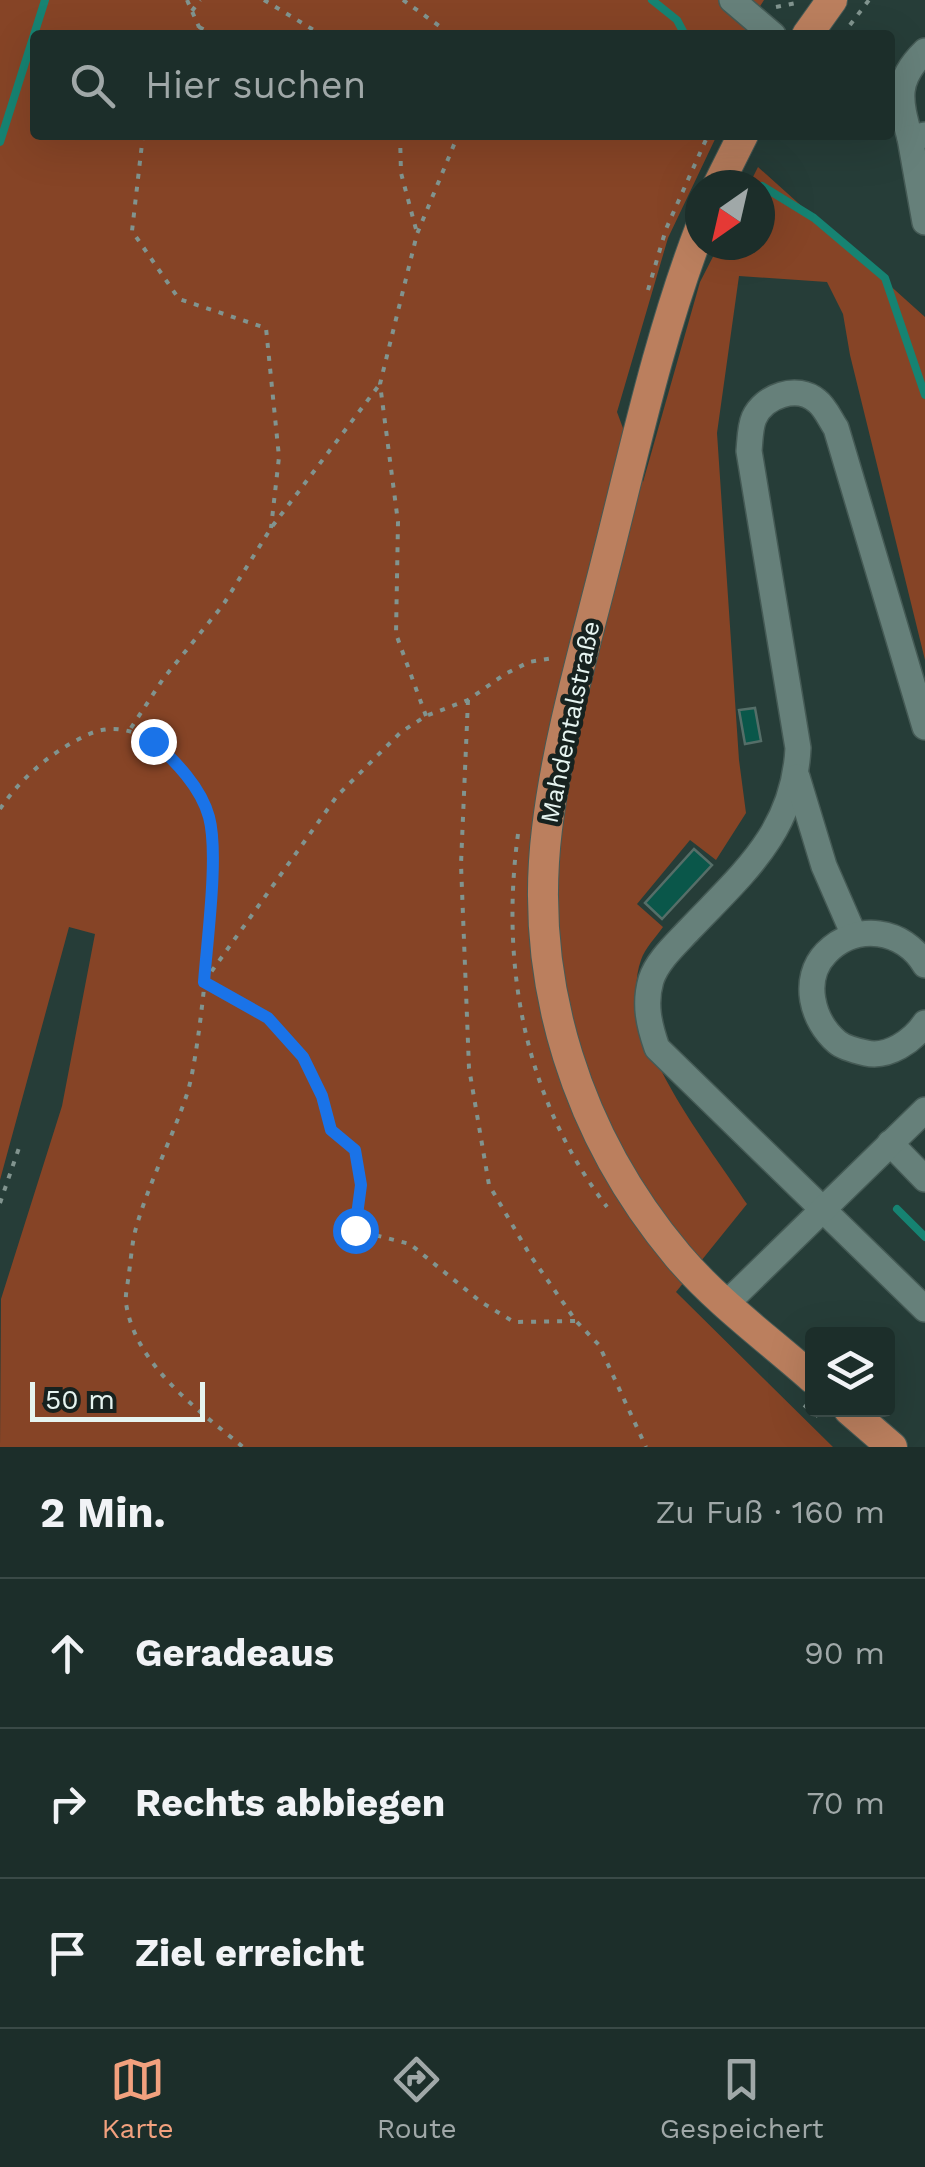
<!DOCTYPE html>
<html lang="de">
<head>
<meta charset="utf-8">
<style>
	:root { --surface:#1c2e2a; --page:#253632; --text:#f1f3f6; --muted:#a0a8a8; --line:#3a4a47; --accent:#f2a17e }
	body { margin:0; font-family:"Work Sans",sans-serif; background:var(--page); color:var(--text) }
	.controls { position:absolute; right:30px; bottom:30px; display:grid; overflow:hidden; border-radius:10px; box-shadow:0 10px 40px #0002 }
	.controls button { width:90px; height:90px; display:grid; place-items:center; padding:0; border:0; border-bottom:2px solid var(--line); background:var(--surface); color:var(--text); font:50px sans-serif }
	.compass { position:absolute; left:685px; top:170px; width:90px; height:90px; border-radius:50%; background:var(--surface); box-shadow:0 10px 40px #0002; rotate:214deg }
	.scale { position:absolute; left:30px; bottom:25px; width:175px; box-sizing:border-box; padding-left:10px; border:5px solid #e6f4f0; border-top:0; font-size:28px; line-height:35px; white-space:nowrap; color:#e6f4f0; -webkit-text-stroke:8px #17221f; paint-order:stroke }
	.stop { position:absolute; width:30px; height:30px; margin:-22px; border:8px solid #1a73e8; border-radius:50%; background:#fff }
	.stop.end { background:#1a73e8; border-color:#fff; box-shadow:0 2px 10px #0008 }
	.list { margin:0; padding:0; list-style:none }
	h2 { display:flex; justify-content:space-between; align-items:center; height:130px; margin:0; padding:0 40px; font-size:42px }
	h2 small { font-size:32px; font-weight:400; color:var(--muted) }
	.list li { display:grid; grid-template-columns:65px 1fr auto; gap:30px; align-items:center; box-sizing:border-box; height:150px; padding:0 40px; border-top:2px solid var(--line) }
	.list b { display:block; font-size:38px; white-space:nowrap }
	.list em { font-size:32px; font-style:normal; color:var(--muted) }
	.icon { flex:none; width:55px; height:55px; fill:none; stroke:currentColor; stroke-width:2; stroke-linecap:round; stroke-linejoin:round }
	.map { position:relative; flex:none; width:925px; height:1447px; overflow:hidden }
	.search { position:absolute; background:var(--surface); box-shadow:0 10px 40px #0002; left:30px; right:30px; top:30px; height:110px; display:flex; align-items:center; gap:25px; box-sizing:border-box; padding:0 35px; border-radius:10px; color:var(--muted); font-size:38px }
	.sheet { height:580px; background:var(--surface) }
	nav { display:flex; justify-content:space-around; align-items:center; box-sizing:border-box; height:140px; border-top:2px solid var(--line); background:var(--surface); font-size:28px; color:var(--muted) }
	nav a { display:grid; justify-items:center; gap:5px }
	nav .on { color:var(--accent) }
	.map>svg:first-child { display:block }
	.green { fill:#864426 }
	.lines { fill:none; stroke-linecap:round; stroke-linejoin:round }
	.stream { stroke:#168372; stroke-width:8 }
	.building { fill:#0a574a; stroke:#556e68; stroke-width:2.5 }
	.minor-casing { stroke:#455a55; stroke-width:28 }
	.major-casing { stroke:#455a55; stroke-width:32 }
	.path { stroke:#81948f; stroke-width:4; stroke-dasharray:5 8; stroke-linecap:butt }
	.minor { stroke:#66807a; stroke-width:25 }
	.major { stroke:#bb7f5e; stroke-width:30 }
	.route { stroke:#1a73e8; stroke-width:12 }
	.labels { text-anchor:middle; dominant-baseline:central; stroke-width:9; stroke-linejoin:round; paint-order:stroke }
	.street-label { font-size:25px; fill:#e6f4f0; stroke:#17221f }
</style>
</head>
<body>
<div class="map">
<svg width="925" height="1447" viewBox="0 0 925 1447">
	<rect width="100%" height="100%" fill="#263d38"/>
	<path class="green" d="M0,0H764L742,35H35V135H717L668,238L617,412L643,482L700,282L719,245H760V185H749L758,167L925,317V660L850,355L843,314L827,282L739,276L717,433L739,760L746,813L716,860L690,840L637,904L663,927C656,937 645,948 641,960C615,1032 709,1145 747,1204L676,1292L833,1447H0L1,1299L62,1106L95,934L69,927L0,1180Z"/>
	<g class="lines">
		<g class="stream">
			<path d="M652,0L677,20L685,35"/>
			<path d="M0,142L45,0"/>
			<path d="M762,186L814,218L885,278L925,395"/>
			<path d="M897,1209L925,1237"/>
		</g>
	</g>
	<g class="building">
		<path d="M755,708L761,741L745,744L739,710Z"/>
		<path d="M694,849L712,865L662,919L645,903Z"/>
	</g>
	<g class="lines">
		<g class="minor-casing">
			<g id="minor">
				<path d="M732,0L773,35"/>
				<path d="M925,51C895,80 899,99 910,138L925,135"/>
				<path d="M910,138L925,222"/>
				<path d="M925,727L836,428C830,419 825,407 817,401C797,384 764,396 754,418C750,427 750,441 749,451L798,748C794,832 743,873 689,930C676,944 657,961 651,980C644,1004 649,1025 657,1048L925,1309"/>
				<path d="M797,777L824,866L854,935"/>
				<path d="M925,965C904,929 856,922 826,953C801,979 812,1021 837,1042C844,1048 857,1051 866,1053C888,1058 913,1041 925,1023"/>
				<path d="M890,1143L925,1179"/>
				<path d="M727,1303L925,1110"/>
			</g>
		</g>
		<g class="major-casing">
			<g id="major">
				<path d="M807,35L832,0"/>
				<path d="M718,185L743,135"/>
				<path d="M700,229C657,341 632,462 602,578C581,661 557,744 547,829C528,984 578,1137 678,1256C717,1302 768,1339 812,1378"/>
				<path d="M849,1410L892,1447"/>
			</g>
		</g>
		<g class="path">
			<path d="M187,0L199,27L194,35"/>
			<path d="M264,0L322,35"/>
			<path d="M403,0L442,28L444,35"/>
			<path d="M776,7L796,3"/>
			<path d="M192,11L200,0"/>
			<path d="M850,25L869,0"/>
			<path d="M199,27L215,35"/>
			<path d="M143,135L132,231L179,299L266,328L279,457L271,528"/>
			<path d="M400,135L401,173L417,233"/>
			<path d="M648,290L666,229L708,135"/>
			<path d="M468,700L461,864L469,1068L489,1185L530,1255L576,1321L599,1345L646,1447"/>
			<path d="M426,716L396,634L398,522L380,384L417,234L458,135"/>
			<path d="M131,728L163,679L223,605L271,528L380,384"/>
			<path d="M0,809C21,778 51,752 85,736C114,721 143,732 167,753C183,768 202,794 208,816C220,855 201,1052 187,1094C172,1139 149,1182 136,1228C132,1242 131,1259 129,1273C128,1283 125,1294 126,1303C135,1365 197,1409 243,1447"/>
			<path d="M518,834C500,967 525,1099 607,1207"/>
			<path d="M204,982L268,1018L303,1057L322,1096L331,1129L355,1151L361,1185L355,1230L410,1244L481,1302L514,1322L576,1321"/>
			<path d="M204,982L337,796L401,732L426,716L468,700L505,674L529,662L553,658"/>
			<path d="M0,1203L21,1142"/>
			<path d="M804,1405L824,1421"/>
		</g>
		<use href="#minor" class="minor"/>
		<use href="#major" class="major"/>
	</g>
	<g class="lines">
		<path class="route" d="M153,741C175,761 201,787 209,817C219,854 207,941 204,982L268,1018L303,1057L322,1096L331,1130L355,1150L361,1185L355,1230"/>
	</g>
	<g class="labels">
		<g class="street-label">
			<text transform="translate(570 722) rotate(-78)">Mahdentalstraße</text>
		</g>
	</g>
</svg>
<div class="controls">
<button><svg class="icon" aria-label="layers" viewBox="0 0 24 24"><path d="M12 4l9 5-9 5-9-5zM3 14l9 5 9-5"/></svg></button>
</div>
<svg class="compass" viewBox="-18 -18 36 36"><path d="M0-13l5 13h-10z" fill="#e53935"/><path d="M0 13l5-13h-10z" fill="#a0a8a8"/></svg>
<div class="scale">50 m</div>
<div class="stop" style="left:355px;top:1230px"></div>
<div class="stop end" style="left:153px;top:741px"></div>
<div class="search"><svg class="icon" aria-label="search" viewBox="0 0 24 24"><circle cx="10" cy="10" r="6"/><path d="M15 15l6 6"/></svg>Hier suchen</div>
</div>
<section class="sheet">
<h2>2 Min.<small>Zu Fuß · 160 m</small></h2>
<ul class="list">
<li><svg class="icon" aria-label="ahead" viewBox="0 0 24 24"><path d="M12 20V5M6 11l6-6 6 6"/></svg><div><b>Geradeaus</b></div><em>90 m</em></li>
<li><svg class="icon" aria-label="right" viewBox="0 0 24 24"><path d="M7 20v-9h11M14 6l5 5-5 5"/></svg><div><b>Rechts abbiegen</b></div><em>70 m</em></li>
<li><svg class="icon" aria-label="arrive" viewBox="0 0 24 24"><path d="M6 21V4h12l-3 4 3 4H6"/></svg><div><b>Ziel erreicht</b></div></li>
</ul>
</section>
<nav>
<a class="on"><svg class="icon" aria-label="map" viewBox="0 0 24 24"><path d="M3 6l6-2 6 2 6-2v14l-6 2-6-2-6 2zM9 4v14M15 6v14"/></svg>Karte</a>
<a><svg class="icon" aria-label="directions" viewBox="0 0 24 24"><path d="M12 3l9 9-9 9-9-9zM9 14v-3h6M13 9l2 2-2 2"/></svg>Route</a>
<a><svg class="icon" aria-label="saved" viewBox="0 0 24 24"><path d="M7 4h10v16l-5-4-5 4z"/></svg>Gespeichert</a>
</nav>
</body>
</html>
